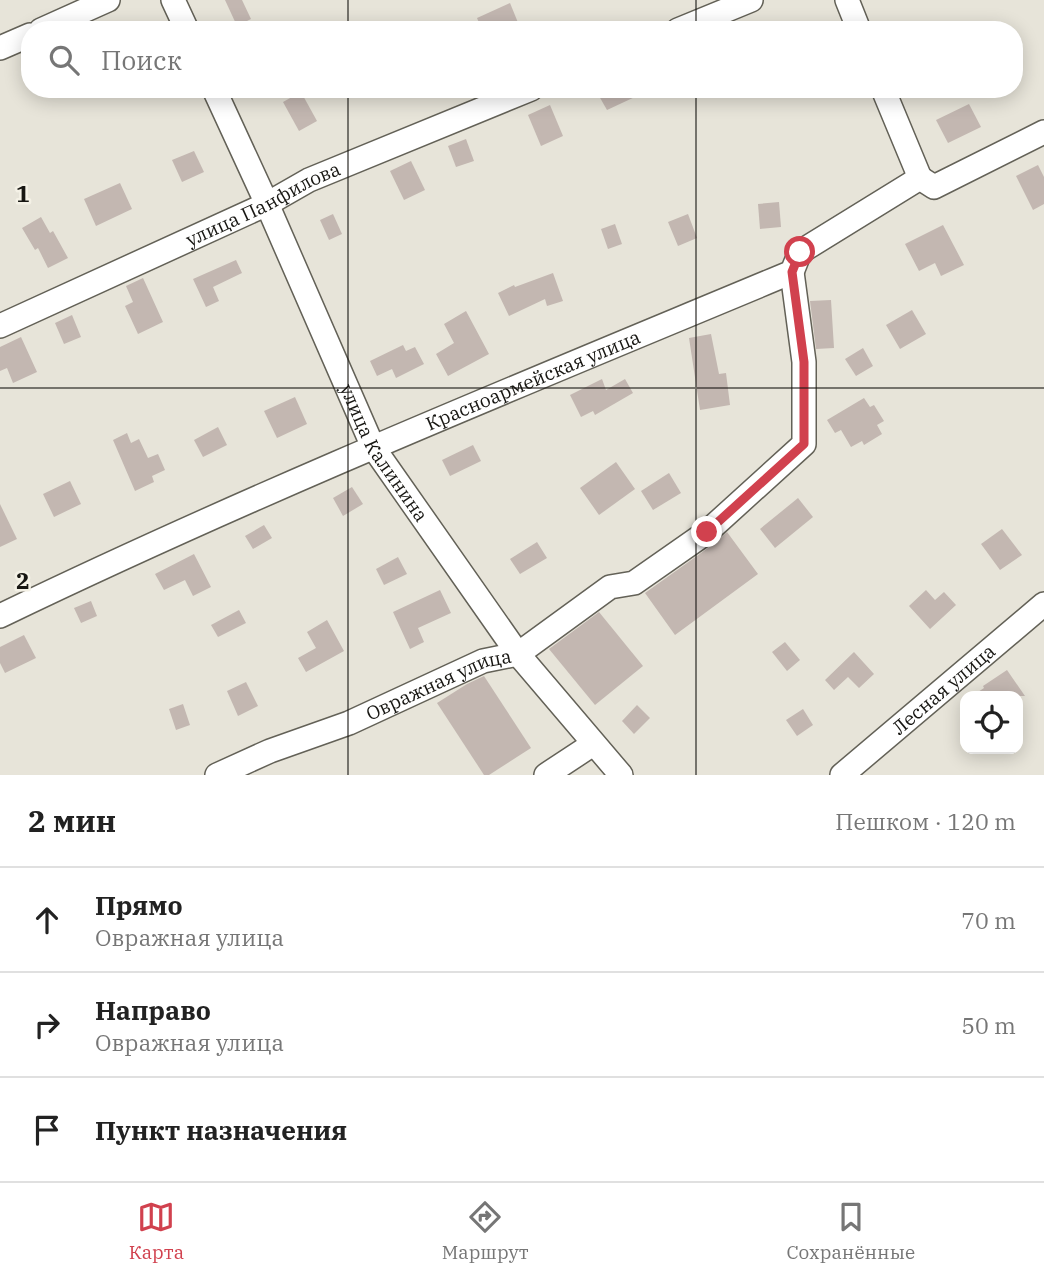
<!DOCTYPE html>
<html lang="ru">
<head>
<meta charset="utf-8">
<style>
	:root { --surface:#fff; --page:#f2f2f2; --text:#222; --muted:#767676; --line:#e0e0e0; --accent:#d1414e }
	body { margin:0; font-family:"IBM Plex Serif",serif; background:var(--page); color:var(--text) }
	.controls { position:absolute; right:21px; bottom:21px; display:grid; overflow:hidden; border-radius:14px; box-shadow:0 4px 18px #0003 }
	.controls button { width:63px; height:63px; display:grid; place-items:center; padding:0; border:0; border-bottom:2px solid var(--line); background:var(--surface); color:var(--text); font:35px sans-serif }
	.stop { position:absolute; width:21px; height:21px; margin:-16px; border:5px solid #d1414e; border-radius:50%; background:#fff }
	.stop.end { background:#d1414e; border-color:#fff; box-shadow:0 2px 7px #0008 }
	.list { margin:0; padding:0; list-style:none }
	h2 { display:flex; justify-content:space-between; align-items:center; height:91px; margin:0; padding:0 28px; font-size:30px }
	h2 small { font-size:23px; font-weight:400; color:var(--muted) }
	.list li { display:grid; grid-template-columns:46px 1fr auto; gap:21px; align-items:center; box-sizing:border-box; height:105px; padding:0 28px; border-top:2px solid var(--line) }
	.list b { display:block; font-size:26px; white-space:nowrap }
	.list p { margin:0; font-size:23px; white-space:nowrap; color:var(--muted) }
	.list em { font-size:23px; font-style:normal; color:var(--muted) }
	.icon { flex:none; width:38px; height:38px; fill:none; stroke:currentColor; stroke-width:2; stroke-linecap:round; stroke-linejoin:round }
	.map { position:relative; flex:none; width:1044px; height:775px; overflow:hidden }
	.search { position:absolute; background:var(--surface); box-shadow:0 4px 18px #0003; left:21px; right:21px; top:21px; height:77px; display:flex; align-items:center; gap:18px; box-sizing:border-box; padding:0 24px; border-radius:28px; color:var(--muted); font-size:26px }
	.sheet { height:406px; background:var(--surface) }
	nav { display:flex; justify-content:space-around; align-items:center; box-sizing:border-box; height:98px; border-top:2px solid var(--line); background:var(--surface); font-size:19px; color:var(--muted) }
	nav a { display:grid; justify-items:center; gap:4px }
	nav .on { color:var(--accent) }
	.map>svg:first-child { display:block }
	.building { fill:#c3b7b1 }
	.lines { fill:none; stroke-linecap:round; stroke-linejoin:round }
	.minor-casing { stroke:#636157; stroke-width:26 }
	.minor { stroke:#fff; stroke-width:23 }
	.route { stroke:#d1414e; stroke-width:9 }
	.grid { fill:none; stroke:#171612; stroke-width:2; stroke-opacity:0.55 }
	.labels { text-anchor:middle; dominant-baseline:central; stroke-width:5; stroke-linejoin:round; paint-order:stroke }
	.street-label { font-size:19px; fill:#171612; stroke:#f4f1e6 }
	.grid-label { font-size:23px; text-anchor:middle; font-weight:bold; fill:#171612; stroke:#f4f1e6; stroke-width:5; stroke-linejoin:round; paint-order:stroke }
</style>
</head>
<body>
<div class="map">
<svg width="1044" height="775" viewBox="0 0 1044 775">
	<rect width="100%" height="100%" fill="#e7e4d9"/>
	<g class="building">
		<path d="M225,0H242L251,19L237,26Z"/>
		<path d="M510,3L521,30H482L477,18Z"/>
		<path d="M595,89H652L607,110Z"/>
		<path d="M301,92L317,121L299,131L283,102Z"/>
		<path d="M969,104L981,127L948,143L936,120Z"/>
		<path d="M550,105L563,136L541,146L528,115Z"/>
		<path d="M466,139L474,161L456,167L448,146Z"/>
		<path d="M194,151L204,172L182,182L172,160Z"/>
		<path d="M411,161L425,190L404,200L390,171Z"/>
		<path d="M1038,165L1044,177V204L1033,210L1016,176Z"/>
		<path d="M120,183L132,209L96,226L84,199Z"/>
		<path d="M779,202L781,227L760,229L758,204Z"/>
		<path d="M333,214L342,234L329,240L320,220Z"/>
		<path d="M688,214L697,238L678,246L668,222Z"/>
		<path d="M41,217L50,233L53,231L68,258L48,268L38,248L35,250L22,228Z"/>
		<path d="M615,224L622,244L608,249L601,229Z"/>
		<path d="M943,225L964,265L941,276L935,263L919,271L905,244Z"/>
		<path d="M236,260L242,273L213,287L219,301L206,307L193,279Z"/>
		<path d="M553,273L563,301L547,306L545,299L509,316L498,293L514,285L515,287Z"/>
		<path d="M143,278L163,322L138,334L125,306L133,302L126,286Z"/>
		<path d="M831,300L834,348L816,349L810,301Z"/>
		<path d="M912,310L926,334L900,349L886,325Z"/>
		<path d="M466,311L489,354L448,376L436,354L454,343L444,324Z"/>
		<path d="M72,315L81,337L64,344L55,323Z"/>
		<path d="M711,334L719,374L726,373L730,405L700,410L689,338Z"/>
		<path d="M21,337L37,372L13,383L7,368L0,371V347Z"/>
		<path d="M403,345L406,351L415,347L424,364L396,378L392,369L377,376L370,361Z"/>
		<path d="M863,348L873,366L856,376L845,359Z"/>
		<path d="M602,379L606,390L625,379L633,393L595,415L593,411L581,417L570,395Z"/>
		<path d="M295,397L307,424L277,438L264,411Z"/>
		<path d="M864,398L870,407L874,405L884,421L877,425L882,434L864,445L862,441L851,447L841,430L835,433L827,420Z"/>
		<path d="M218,427L227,445L203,457L194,440Z"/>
		<path d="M127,433L131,443L139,439L148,458L158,454L165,470L152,476L154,482L135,491L113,440Z"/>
		<path d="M473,445L481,461L450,476L442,460Z"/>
		<path d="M616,462L635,489L599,515L580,488Z"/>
		<path d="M669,473L681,493L653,510L641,491Z"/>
		<path d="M70,481L81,504L54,517L43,494Z"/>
		<path d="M352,487L363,504L343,516L333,498Z"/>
		<path d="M798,498L813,517L775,548L760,529Z"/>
		<path d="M0,504L17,539L0,547Z"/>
		<path d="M264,525L272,538L253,549L245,536Z"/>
		<path d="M1002,529L1022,555L1000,570L981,544Z"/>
		<path d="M727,532L758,574L675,635L645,593L715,543Z"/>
		<path d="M537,542L547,558L520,574L510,559Z"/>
		<path d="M194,554L211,587L193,596L185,580L164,590L155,574Z"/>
		<path d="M398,557L407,574L384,585L376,569Z"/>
		<path d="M440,590L451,613L418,628L424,642L410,649L393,612Z"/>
		<path d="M926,590L935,600L944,592L956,605L930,629L909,606Z"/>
		<path d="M91,601L97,616L81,623L74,608Z"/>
		<path d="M239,610L246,623L218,637L211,625Z"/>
		<path d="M599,612L643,666L595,705L549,649Z"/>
		<path d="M327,620L344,651L306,672L298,658L316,648L307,632Z"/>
		<path d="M24,635L36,658L5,673L0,663V647Z"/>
		<path d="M785,642L800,660L787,671L772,652Z"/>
		<path d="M854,652L874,674L859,688L848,677L834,690L825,680Z"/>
		<path d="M1007,670L1025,696H972L984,688L983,686Z"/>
		<path d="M484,676L531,748L489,775H484L437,703L467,684Z"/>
		<path d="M246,682L258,706L238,716L227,691Z"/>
		<path d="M183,704L190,725L176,730L169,709Z"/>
		<path d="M637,705L650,718L634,734L622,721Z"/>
		<path d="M803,709L813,725L797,736L786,720Z"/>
	</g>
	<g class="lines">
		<g class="minor-casing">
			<g id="minor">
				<path d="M173,0L187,30"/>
				<path d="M847,0L859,30"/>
				<path d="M41,30L108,0"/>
				<path d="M678,30L751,0"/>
				<path d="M0,48L30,35"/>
				<path id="s1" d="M214,89L267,204L373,447L518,654L621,775"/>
				<path d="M883,89L920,178"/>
				<path id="s2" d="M0,326L267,204L309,180L531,89"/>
				<path id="s3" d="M0,616C259,491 526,383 792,272L800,252L920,178L934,187L1044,132"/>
				<path id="s4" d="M217,775L270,751L349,723L483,661L518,654L610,587L634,583L707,532L804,444V362L792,272"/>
				<path d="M546,775L593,744"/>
				<path id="s5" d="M842,775L1044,604"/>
			</g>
		</g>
		<use href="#minor" class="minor"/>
	</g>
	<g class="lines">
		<path class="route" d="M707,532L804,444V362L792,272L800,252"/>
	</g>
	<path class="grid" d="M348,0V30M696,0V30M348,89V775M696,89V775M0,388H1044"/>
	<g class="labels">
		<g class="street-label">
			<text stroke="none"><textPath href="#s2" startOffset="290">улица Панфилова</textPath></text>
			<text stroke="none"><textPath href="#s3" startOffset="583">Красноармейская улица</textPath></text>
			<text stroke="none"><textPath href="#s1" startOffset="402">улица Калинина</textPath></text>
			<text stroke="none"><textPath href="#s4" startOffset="240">Овражная улица</textPath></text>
			<text stroke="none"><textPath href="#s5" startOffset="133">Лесная улица</textPath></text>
		</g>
	</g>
	<g class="grid-label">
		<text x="23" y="202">1</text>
		<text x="23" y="589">2</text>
	</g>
</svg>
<div class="controls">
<button><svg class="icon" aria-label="locate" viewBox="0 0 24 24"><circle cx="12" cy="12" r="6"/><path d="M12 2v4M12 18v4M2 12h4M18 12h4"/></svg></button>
</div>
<div class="stop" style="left:800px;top:252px"></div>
<div class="stop end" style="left:707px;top:532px"></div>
<div class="search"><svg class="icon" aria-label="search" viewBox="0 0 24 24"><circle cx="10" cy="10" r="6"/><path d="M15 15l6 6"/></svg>Поиск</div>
</div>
<section class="sheet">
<h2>2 мин<small>Пешком · 120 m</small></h2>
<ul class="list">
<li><svg class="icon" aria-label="ahead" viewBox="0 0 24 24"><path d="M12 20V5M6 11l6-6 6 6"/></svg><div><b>Прямо</b><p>Овражная улица</p></div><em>70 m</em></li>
<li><svg class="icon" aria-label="right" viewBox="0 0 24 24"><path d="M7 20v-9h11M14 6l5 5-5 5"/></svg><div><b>Направо</b><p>Овражная улица</p></div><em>50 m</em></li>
<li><svg class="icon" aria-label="arrive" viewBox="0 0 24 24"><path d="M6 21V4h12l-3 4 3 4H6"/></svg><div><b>Пункт назначения</b></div></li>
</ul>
</section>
<nav>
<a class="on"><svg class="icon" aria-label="map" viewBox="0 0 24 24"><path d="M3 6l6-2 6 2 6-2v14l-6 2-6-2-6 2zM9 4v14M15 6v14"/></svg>Карта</a>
<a><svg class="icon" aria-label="directions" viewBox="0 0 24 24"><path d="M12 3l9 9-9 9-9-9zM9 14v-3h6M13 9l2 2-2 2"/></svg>Маршрут</a>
<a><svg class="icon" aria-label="saved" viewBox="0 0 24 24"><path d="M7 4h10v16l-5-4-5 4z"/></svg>Сохранённые</a>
</nav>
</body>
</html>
